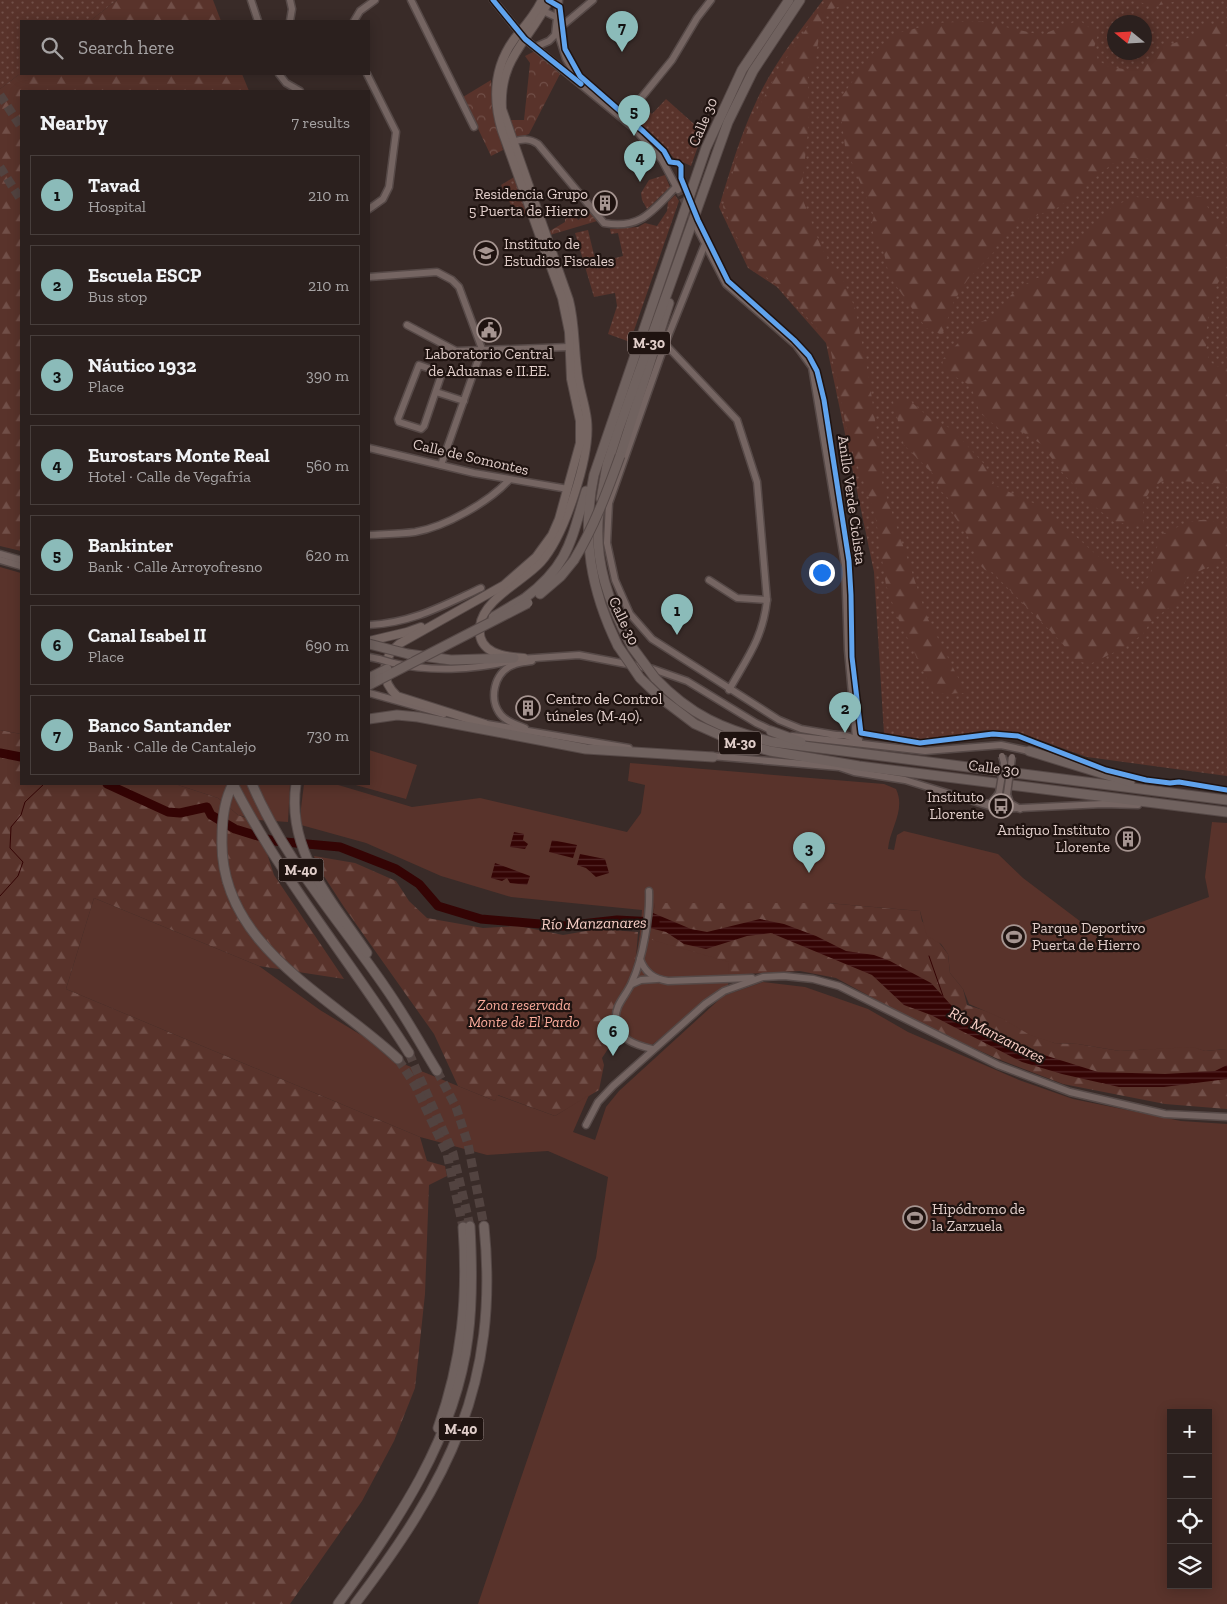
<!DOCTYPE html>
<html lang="en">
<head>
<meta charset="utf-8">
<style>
	:root { --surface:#2b201e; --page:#372d2b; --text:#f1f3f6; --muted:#a6a3a4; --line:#473e3c; --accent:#8bbbb9 }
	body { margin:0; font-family:"Zilla Slab",serif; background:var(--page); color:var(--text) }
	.controls { position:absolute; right:15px; bottom:15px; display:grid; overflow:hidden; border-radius:0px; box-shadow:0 2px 12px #0003 }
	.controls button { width:45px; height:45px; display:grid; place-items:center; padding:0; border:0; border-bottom:1px solid var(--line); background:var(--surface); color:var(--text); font:25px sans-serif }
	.compass { position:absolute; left:1107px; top:15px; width:45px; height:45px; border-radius:50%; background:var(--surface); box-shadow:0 2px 12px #0003; rotate:288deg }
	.you { position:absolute; left:821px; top:572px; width:18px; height:18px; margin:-12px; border:4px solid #fff; border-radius:50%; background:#1a73e8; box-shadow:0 0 0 8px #1a73e833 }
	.badge { display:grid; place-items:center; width:32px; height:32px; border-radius:50%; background:var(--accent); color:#111; font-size:16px; font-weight:700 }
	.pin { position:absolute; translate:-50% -41px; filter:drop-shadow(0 1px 2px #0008) }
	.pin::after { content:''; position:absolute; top:26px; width:18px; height:15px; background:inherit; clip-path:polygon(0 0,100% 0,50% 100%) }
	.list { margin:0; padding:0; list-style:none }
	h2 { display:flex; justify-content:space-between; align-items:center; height:65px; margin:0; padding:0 20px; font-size:21px }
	h2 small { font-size:16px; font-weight:400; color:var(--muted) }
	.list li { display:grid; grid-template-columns:32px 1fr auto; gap:15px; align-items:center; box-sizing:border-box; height:80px; margin:0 10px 10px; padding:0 10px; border:1px solid var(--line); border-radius:0px }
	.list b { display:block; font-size:19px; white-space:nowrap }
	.list p { margin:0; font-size:16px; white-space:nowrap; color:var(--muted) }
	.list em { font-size:16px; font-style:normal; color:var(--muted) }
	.icon { flex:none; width:28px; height:28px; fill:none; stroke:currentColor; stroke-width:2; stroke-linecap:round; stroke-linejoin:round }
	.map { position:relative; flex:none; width:1227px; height:1604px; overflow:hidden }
	.search { position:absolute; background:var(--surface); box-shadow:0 2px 12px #0003; left:20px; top:20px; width:350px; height:55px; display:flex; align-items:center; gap:12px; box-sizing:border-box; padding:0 18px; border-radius:0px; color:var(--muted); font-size:19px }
	.panel { position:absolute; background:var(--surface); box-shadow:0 2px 12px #0003; left:20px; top:90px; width:350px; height:695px; border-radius:0px }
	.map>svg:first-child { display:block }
	.grass { fill:url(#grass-dots); fill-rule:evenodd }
	.forest { fill:url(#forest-firs) }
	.park { fill:url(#park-crowns) }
	.pitch { fill:#59332b; fill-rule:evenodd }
	.water { fill:url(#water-rules) }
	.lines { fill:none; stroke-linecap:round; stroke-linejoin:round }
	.stream { stroke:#340404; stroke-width:1 }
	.river { stroke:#340404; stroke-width:9 }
	.minor-tunnel { stroke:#524340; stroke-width:6; stroke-dasharray:6 3; stroke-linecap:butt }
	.highway-tunnel { stroke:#524340; stroke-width:9; stroke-dasharray:9 4.5; stroke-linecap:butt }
	.minor-casing { stroke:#564947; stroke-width:9 }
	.major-casing { stroke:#564947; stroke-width:10 }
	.highway-casing { stroke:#564947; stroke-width:11 }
	.minor { stroke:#756562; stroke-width:6 }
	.major { stroke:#766662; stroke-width:8 }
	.highway { stroke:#70625f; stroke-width:9 }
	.minor-bridge-casing { stroke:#564947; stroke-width:9; stroke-linecap:butt }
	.highway-bridge-casing { stroke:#564947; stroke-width:11; stroke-linecap:butt }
	.minor-bridge { stroke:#756562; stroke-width:6 }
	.highway-bridge { stroke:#70625f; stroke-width:9 }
	.cycleway-casing { stroke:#1f1310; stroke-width:8 }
	.cycleway { stroke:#60a3ed; stroke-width:5 }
	.labels { text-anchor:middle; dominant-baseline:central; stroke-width:4.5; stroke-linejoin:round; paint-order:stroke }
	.shield { fill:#1f1310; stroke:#a79692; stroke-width:1 }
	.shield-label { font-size:14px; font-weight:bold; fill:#e1ceca }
	.street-label { font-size:15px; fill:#e1ceca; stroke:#1f1310 }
	.poi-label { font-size:15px; fill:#e1ceca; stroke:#1f1310; text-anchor:start }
	.park-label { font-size:15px; font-style:italic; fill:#fbac9c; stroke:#1f1310 }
	.water-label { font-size:16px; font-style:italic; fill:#f9d0c7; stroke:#1f1310 }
</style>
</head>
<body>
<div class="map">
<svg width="1227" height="1604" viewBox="0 0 1227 1604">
	<defs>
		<pattern id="grass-dots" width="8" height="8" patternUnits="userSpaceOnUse" patternTransform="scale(1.25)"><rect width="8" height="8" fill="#59332b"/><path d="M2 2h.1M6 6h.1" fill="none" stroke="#714f48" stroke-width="1.8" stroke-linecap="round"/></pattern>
		<pattern id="forest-firs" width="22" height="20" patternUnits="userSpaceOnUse" patternTransform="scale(1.25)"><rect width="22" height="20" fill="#59332b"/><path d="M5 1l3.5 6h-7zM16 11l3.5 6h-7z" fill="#714f48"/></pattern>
		<pattern id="park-crowns" width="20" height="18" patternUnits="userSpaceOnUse" patternTransform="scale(1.25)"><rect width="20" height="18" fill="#59332b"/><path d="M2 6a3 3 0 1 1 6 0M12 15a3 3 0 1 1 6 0" fill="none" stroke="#714f48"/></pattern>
		<pattern id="water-rules" width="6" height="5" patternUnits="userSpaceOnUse" patternTransform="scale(1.25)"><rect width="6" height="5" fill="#340404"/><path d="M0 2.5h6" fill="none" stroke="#512727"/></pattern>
	</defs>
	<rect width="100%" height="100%" fill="#392b28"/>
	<g class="grass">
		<path d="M0,0H117L90,21H21V73L0,89Z"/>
		<path d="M823,0H1227V776L1087,757L1020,733L986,730L928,740L884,734L874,572L826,343L777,287L748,268L719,207C730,171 740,136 756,102C772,66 799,32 823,0ZM1114,22H1144V52H1114Z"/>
		<path d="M666,99L703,132L691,166L674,158L631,117L641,104L652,114Z"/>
		<path d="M665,175L670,187L647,209L642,200L641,193L649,180Z"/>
		<path d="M516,176L530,215H516L501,185Z"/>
		<path d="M675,195L679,201L630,342L608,334L617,306L615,293L594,297L575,233L588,230L596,263L623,256L618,233L611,234L610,229L638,227L645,223L657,226L667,211L668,202Z"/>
	</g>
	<g class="forest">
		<path d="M117,0H213L221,21H90Z"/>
		<path d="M826,0H855L833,9L822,20L814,66L808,77L809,122L801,195L822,249L844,282L855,308L869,378L883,476L880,477L927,617L966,693L934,694L897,616L886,585L875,514L849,441L829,342L779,286L750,266L723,207L737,158L751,121L781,66Z"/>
		<path d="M1129,0H1181L1156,6Z"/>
		<path d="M1079,20L1098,34L1094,48L1098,60L1107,66L1134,71L1141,69L1161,48L1193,36L1205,26L1227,23V164L1212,159L1169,160L1131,158L1112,164L1059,207L1020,222L1000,238L994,252L968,279L954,301L942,335L926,328L889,276L884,253L874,236L871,226L874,216L845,146L839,101L868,58L894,34L936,23L979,21L1041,35Z"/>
		<path d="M21,73L242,74L249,91H21V551L0,546V89Z"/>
		<path d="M1201,196L1216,221L1227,226C1227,240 1227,258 1225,272C1224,277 1219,280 1217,285C1211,301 1191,375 1227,366V484L1164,480L1151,489L1143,503L1144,526L1114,522L1088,501L1062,472L1041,444L1022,432L998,428L980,413L971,386L942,369L943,359L975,325L999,313L1011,295L1033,279L1045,276L1113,206L1136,197L1181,200Z"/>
		<path d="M909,400L930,418L952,429L985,465L994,485L1044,508L1137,591L1150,575L1160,535C1183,525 1206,509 1227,530V558L1187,577L1178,601L1151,621L1143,634L1121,649L1090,664L1076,661L1061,642L992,572L985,570L978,563L968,536L953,514L948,498L939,489L934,475L904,445L893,401Z"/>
		<path d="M0,730L21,734V784H175L218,798L238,815L257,822L274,875L344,979L259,966L94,898L66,989L420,1137L427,1161L445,1166L447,1176L429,1185L425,1294L415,1388L394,1441L362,1501L290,1604H0Z"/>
		<path d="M314,856L355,863L396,881L409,901L427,918L483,928L519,926L563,935L598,929L638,932C637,947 636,964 630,978C618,1005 607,1002 617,1035L602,1058L604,1065L599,1090L555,1116L498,1095L495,1101L458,1086L434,1034L344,907L318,867Z"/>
		<path d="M700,902L827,903L920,911L922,921L948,954L950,973L963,989L967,1005L989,1012L1054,1043L1078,1044L1120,1051L1192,1046L1205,1051L1227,1049V1109L1165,1104L1063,1084L998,1059L925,1026L836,978L800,971L728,975L649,940L655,903Z"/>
	</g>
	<g class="park">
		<path d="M535,51L560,74L529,134L514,139L509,120H524L530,63L525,56Z"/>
		<path d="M491,80L494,115L503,150L491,156L463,97Z"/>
		<path d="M590,213L597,221L550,235L548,232L565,222V219L576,215L578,220Z"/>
	</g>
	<g class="pitch">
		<path d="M0,567L21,573V734L0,730Z"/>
		<path d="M369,750L417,765L406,799L352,784H369Z"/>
		<path d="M630,763L884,784L896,789C906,810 890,828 888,849L894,850L897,835L904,831L998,854L1023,878L1101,937L1209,897L1205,877L1212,822L1227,823V1049L1205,1051L1192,1047L1120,1051L1078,1044L1054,1043L1030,1035L1001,1018L969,1004L963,989L950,973L948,954L941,944L927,936L920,911L827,903H655L649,939L729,962L728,986L688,1015L646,1050C638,1045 620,1036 616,1028C606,1007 630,981 635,960C639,944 641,926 642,910L511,897L441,876L366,843L301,825V808L304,784H335L412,807L480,798L627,832L641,813L645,785L628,781Z"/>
		<path d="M175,784H290L288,822L258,820L238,815L218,798Z"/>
		<path d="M94,898L259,966L320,1010L366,1038L389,1058L495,1101L497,1095L555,1116L589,1095L573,1132L595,1140L606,1107L619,1091L723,996L763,982L805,987L868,1009L908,1032L1019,1080L1073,1099L1181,1121L1227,1124V1604H478L596,1258L608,1177L548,1151L487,1155L420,1137L66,989ZM1171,1413H1208V1585H1171Z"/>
	</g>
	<g class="water">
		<path d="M514,832L524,834L523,840L528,844L525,849L510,847Z"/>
		<path d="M552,840L577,845L573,858L549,852Z"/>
		<path d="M580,854L605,859L609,873L596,877L586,868L577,865Z"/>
		<path d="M495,863L530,876L527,885L510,883L507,878L502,881L491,878Z"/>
		<path d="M653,913L691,929L707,932L760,919L784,924L816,936L846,951L874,955L890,961L931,983L951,1005L973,1020L1025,1049L1098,1072L1165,1074L1215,1071L1227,1065V1079L1164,1087H1119L1062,1074L1022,1062L931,1015L904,1005L872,975L771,933L747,936L706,949L684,944L666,932L650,928Z"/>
	</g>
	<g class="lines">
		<g class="stream">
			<path d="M0,896L18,876L23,862L10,848L11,827L21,815L25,802L44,784"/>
			<path d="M929,956L943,996"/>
		</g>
		<g class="river">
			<path d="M0,753L21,757"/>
			<path d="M107,784L168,812L180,813L207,807L211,815L235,829L274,841L340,847L396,869L419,884L438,906L481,919L563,926L617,920L655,922"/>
		</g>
		<path class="minor-tunnel" d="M678,190L694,223"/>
		<g class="highway-tunnel">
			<path d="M0,95L21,127"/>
			<path d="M0,167L21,200"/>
			<path d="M409,1053L453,1153L470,1226"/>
			<path d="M398,1059L415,1085L447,1154L463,1227"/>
			<path d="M437,1071L456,1107L468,1144L484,1226"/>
		</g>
		<g class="minor-casing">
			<g id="minor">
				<path d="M251,0L258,21"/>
				<path d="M411,0L474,127"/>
				<path d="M493,0L525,39L635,129L662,160L678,190"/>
				<path d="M539,9L556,17"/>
				<path d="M290,21L292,9L290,0"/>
				<path d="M354,21L360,11L375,0"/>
				<path d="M557,24L562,26L593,0"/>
				<path d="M557,30L566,59L577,77"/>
				<path d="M535,47L549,41L555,35L559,0"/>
				<path d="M279,74L286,83L300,91"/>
				<path d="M367,74L396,132L389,187L383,199L369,209"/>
				<path d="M624,119L672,60L697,18L711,0"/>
				<path d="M512,142C523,139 529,138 538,144L604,223C641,230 653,210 676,187"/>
				<path d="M697,228L726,284L796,345L812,367L845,565L848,650L856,738"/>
				<path d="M705,244L665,344L609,503L607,543L615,580L630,614L652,639L779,720L801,729L836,735"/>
				<path d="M369,277L437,272L452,280L459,287L482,349L441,465"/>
				<path d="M407,325L456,351L569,347"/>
				<path d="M665,344L737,420L757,482L767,600C763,638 747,658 729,690"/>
				<path d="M419,365L442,373L424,426L421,429L399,422L398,419Z"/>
				<path d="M436,392L464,401"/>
				<path d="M369,448L474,473L568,489"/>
				<path d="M369,535C384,534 400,534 415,532C445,527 489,502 509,480"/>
				<path d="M0,554L21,560"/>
				<path d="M0,560L21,566"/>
				<path d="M709,580L737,598L767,600"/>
				<path d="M369,625C412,623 442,606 481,588"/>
				<path d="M369,657L379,659"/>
				<path d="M520,659L579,655L653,669L687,681L756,723L775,732"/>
				<path d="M393,663C430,672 473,670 511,661"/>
				<path d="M369,693L444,714"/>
				<path d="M481,723L629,748"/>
				<path d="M525,728C517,725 507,722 501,715C488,700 494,672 513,665C519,662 526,662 532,661"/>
				<path d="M832,735H844L859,740"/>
				<path d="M792,736L925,751L1001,745L1029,751"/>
				<path d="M711,756L839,767L854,772L905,780L999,809L1103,804L1138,805"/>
				<path d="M1007,794L1010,803L1020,809"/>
				<path d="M984,804L991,803L999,793"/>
				<path d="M649,891C650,917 643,958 632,982C627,995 614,1005 616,1020C618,1040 636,1045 652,1049"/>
				<path d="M640,959C645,973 654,979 668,981L752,978"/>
				<path d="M632,984L641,980L657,979"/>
				<path d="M586,1125L598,1102L613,1086L705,1004L724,991L763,977L784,976L813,979L839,986L998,1065L1070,1092L1165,1114L1227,1117"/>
			</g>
		</g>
		<g class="major-casing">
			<g id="major">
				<path d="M369,641L407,632L421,627"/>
				<path d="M524,658C504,657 476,653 480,626C483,599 524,581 541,562C565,535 591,455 587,420C585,402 578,386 577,368C574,345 575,323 569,300L502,109C499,57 529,42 549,0"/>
				<path d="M485,724L397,696C380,680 381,659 399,644L504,585L536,557L552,535L559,519L580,443V421L571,379L569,332L562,298L502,131C492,98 494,66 515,38C525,26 535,15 542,0"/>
			</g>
		</g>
		<g class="highway-casing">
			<g id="highway">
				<path d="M620,456L669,303"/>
				<path d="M601,499L607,465L618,431L728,122L753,71L800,0"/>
				<path d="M599,511C593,561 609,604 632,647"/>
				<path d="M540,594L561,576L574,560"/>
				<path d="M525,598C569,565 571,540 586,491"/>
				<path d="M618,646C591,591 581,536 594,475L706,148L742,70L789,0"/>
				<path d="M408,654L451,660L514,658"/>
				<path d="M640,678L662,699L695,724L731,740L770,751L859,766L1227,812"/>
				<path d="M655,678C691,716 723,729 772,742L1227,800"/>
				<path d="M369,719L397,715L418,717L586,749L713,757"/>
				<path d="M771,731L801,742"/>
				<path d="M1029,751L1130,782"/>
				<path d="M233,784C224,800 222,821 222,839C219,946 330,995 398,1059"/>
				<path d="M233,784C282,880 352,963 409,1053"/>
				<path d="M252,784C284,859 339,920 385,987C404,1014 420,1043 437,1071"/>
				<path d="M296,784C286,851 332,901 367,953"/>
				<path d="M438,1428C462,1361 468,1298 463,1227"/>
				<path d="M338,1604C396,1524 456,1437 468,1337C473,1300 472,1263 470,1226"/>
				<path d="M355,1604C448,1482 500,1384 484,1226"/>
			</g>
		</g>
		<use href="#minor" class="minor"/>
		<use href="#major" class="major"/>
		<use href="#highway" class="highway"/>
		<g class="minor-bridge-casing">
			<g id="minor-bridge">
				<path d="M379,659L393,663"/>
				<path d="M999,793L1004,763L1002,756"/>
				<path d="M1007,794L1012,757"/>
			</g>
		</g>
		<g class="highway-bridge-casing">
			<g id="highway-bridge">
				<path d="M574,560C594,527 607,492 620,456"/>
				<path d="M493,617L525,598"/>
				<path d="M369,644L408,654"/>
				<path d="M618,646L640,678"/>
				<path d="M632,647L655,678"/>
				<path d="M369,678L387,669"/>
				<path d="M369,685L528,603"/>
			</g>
		</g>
		<use href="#minor-bridge" class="minor-bridge"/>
		<use href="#highway-bridge" class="highway-bridge"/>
		<g class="cycleway-casing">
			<g id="cycleway">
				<path d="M493,0L525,39L581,84"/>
				<path d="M548,0L560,7L565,49L580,76L644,132L664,151L670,162L678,163L681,166V178L698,220L728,281L794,340L809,356L817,371L824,400L849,561L851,595L852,657L861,733L920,743L993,734L1018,736L1106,770L1146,780L1170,783L1179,782L1227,790"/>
			</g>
		</g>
		<use href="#cycleway" class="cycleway"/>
	</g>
	<defs>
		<g id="building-ring" transform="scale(1.25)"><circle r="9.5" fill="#1f1310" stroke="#a69591" stroke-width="1.5"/><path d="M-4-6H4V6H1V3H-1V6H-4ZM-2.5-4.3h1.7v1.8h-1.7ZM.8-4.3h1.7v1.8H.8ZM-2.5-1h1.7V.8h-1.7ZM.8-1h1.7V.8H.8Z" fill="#a69591"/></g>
		<g id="university-ring" transform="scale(1.25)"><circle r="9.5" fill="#1f1310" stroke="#a69591" stroke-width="1.5"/><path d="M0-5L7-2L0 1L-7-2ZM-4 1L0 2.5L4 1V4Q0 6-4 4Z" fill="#a69591"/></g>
		<g id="civic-ring" transform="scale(1.25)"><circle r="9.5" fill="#1f1310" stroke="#a69591" stroke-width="1.5"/><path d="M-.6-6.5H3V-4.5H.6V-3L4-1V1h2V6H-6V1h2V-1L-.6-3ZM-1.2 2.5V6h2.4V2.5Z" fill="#a69591"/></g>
		<g id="bus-ring" transform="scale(1.25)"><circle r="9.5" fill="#1f1310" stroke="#a69591" stroke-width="1.5"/><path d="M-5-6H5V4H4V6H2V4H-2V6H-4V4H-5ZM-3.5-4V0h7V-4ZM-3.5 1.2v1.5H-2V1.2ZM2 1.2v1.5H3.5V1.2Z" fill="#a69591"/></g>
		<g id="stadium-ring" transform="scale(1.25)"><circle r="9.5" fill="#1f1310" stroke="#a69591" stroke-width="1.5"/><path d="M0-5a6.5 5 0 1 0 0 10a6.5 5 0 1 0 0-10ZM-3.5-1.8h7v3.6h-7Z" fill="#a69591"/></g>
	</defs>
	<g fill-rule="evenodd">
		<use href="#building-ring" x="605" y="203"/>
		<use href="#university-ring" x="486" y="253"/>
		<use href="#civic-ring" x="489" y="330"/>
		<use href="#building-ring" x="528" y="708"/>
		<use href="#bus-ring" x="1001" y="806"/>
		<use href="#building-ring" x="1128" y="839"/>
		<use href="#stadium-ring" x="1014" y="937"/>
		<use href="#stadium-ring" x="915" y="1218"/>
	</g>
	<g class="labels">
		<g class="shield">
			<rect x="628" y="331.5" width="42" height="23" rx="4"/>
			<rect x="719" y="731.5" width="42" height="23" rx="4"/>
			<rect x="278.5" y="858.5" width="45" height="23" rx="4"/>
			<rect x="438.5" y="1417.5" width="45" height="23" rx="4"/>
		</g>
		<g class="shield-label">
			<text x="649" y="343">M-30</text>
			<text x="740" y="743">M-30</text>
			<text x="301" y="870">M-40</text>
			<text x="461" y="1429">M-40</text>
		</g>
		<g class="street-label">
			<text transform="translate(703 122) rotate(-67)">Calle 30</text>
			<text transform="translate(471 457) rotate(13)">Calle de Somontes</text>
			<text transform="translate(852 500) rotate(82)">Anillo Verde Ciclista</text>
			<text transform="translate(624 621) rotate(65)">Calle 30</text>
			<text transform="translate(994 768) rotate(7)">Calle 30</text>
		</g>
		<g class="poi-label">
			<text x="588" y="194" text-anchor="end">Residencia Grupo<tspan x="588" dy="17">5 Puerta de Hierro</tspan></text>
			<text x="504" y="244">Instituto de<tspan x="504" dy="17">Estudios Fiscales</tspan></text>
			<text x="489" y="354" text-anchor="middle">Laboratorio Central<tspan x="489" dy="17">de Aduanas e II.EE.</tspan></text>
			<text x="546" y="699">Centro de Control<tspan x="546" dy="17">túneles (M-40).</tspan></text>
			<text x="984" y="797" text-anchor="end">Instituto<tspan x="984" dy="17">Llorente</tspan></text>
			<text x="1110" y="830" text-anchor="end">Antiguo Instituto<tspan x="1110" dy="17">Llorente</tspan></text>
			<text x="1032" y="928">Parque Deportivo<tspan x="1032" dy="17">Puerta de Hierro</tspan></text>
			<text x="932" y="1209">Hipódromo de<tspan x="932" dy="17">la Zarzuela</tspan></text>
		</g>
		<g class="park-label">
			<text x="524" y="1005">Zona reservada<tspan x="524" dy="17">Monte de El Pardo</tspan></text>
		</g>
		<g class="water-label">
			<text transform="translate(594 923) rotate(-1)">Río Manzanares</text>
			<text transform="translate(997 1035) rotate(27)">Río Manzanares</text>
		</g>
	</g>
</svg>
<div class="controls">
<button>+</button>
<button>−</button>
<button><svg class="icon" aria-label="locate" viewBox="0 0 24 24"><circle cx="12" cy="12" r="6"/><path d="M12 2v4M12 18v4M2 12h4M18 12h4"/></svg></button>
<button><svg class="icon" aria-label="layers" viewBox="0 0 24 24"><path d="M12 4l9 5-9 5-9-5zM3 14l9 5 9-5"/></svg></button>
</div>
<svg class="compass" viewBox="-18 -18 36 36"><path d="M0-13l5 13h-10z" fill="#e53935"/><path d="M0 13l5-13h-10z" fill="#a6a3a4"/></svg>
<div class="you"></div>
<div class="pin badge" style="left:677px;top:635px">1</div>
<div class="pin badge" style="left:845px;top:733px">2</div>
<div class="pin badge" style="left:809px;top:873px">3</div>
<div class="pin badge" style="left:640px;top:182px">4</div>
<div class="pin badge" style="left:634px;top:136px">5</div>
<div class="pin badge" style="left:613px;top:1056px">6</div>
<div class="pin badge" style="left:622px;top:52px">7</div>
<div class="search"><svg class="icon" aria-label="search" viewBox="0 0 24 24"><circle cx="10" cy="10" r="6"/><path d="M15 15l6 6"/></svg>Search here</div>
<section class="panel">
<h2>Nearby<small>7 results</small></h2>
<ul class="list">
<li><span class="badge">1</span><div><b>Tavad</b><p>Hospital</p></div><em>210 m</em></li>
<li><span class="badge">2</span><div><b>Escuela ESCP</b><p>Bus stop</p></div><em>210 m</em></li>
<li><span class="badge">3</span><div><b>Náutico 1932</b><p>Place</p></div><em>390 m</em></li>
<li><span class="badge">4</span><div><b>Eurostars Monte Real</b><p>Hotel · Calle de Vegafría</p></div><em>560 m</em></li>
<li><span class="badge">5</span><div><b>Bankinter</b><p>Bank · Calle Arroyofresno</p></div><em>620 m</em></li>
<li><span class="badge">6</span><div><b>Canal Isabel II</b><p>Place</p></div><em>690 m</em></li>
<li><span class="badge">7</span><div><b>Banco Santander</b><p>Bank · Calle de Cantalejo</p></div><em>730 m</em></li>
</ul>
</section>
</div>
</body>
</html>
